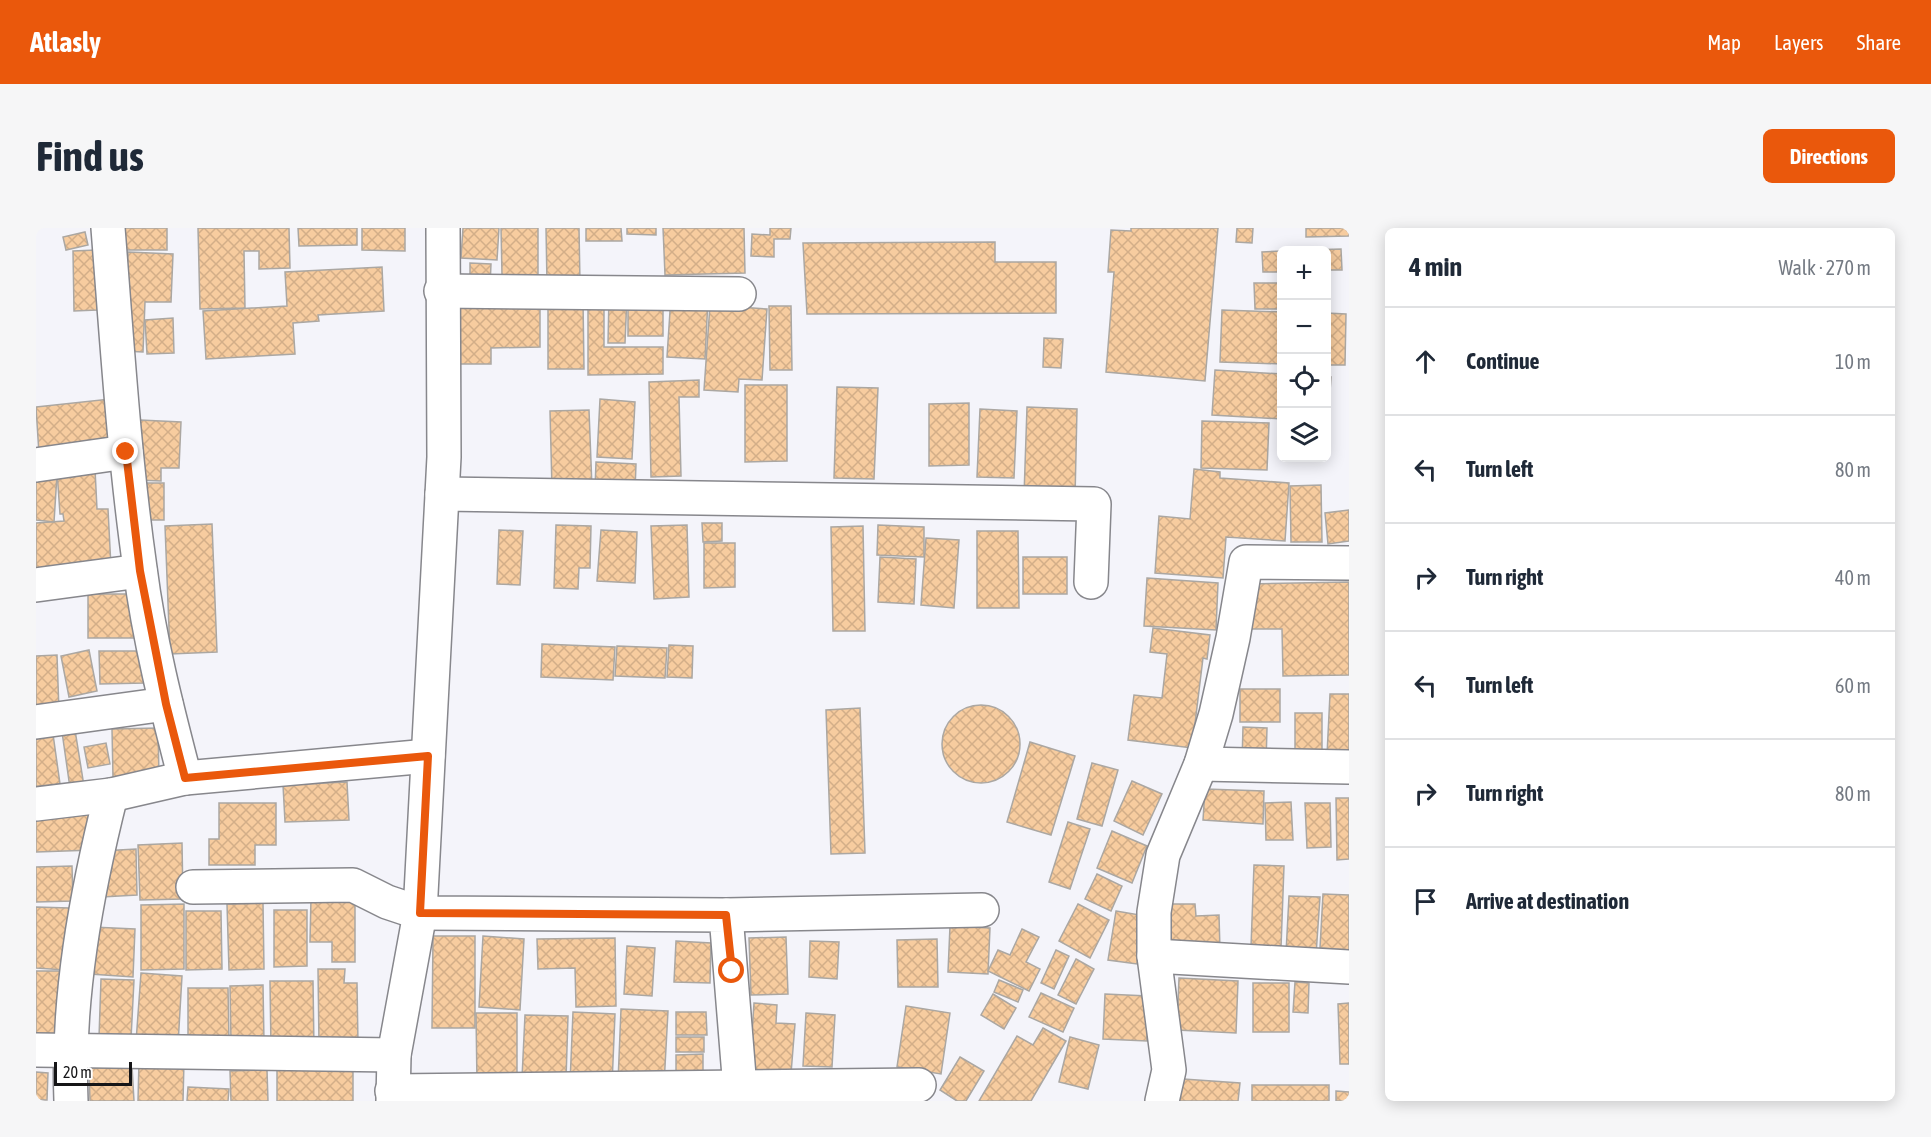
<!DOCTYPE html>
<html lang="en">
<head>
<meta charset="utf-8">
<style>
	:root { --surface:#fff; --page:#f6f6f7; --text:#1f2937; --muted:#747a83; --line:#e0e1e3; --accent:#ea580c }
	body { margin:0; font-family:"Asap Condensed",sans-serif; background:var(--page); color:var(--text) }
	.controls { position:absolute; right:18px; top:18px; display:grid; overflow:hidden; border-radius:9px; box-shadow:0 3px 15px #0003 }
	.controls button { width:54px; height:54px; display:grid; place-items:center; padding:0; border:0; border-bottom:2px solid var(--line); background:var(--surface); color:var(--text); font:30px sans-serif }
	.scale { position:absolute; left:18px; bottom:15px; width:78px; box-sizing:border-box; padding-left:6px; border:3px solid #151517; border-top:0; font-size:16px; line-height:21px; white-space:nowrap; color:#151517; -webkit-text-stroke:4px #fff; paint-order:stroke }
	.stop { position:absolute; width:18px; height:18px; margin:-14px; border:4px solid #ea580c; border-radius:50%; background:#fff }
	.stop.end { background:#ea580c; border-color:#fff; box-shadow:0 2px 6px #0008 }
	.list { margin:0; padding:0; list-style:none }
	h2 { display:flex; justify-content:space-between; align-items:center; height:78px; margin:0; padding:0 24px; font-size:26px }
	h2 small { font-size:20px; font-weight:400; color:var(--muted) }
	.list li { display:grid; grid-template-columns:39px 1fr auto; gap:18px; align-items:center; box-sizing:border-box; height:108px; padding:0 24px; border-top:2px solid var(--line) }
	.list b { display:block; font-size:22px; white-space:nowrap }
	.list em { font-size:20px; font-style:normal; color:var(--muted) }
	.icon { flex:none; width:33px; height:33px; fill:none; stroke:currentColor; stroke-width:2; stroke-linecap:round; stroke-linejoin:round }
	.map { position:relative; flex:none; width:1313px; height:873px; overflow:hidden; border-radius:9px }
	header { display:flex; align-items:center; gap:36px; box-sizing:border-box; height:84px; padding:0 30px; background:var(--accent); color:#fff }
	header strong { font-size:28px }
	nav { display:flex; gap:33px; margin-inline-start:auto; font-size:21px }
	.intro { display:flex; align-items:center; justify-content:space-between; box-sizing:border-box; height:144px; padding:0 36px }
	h1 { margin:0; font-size:42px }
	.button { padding:15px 27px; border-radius:9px; background:var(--accent); color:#fff; font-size:21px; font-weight:700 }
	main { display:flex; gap:36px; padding:0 36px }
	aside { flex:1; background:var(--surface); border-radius:9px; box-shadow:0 3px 15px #0003 }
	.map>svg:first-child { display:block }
	.building { fill:url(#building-cross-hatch); stroke:#aba7a2; stroke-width:1.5 }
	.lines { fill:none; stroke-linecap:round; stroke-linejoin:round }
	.minor-casing { stroke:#87878c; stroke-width:36 }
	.minor { stroke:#fff; stroke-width:33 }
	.route { stroke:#ea580c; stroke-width:8 }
</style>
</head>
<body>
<header>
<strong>Atlasly</strong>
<nav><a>Map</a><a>Layers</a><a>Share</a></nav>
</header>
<div class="intro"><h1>Find us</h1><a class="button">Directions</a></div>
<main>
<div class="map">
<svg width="1313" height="873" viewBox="0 0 1313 873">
	<defs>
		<pattern id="building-cross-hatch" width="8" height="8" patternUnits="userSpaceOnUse" patternTransform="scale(1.5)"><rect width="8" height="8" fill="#f7cc9f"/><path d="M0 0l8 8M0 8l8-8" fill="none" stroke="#d3ae88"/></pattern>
	</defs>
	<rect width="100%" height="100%" fill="#f4f4fa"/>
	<g class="building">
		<rect x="86" y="0" width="45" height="22"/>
		<path d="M162,0H253L254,40L223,41V23H208L209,80L164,81Z"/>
		<path d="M262,0H321V17L263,18Z"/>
		<path d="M326,0H369V23L326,22Z"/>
		<path d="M427,0H463L461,32L425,30Z"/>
		<path d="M465,0H502V47H466Z"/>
		<path d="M510,0H543L544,55L511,56Z"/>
		<path d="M550,0H585L586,13H550Z"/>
		<path d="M591,0H620V7L591,6Z"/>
		<path d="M627,0H708L709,45L629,47Z"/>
		<path d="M734,0H755L754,11H738V29L715,28L716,6L734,7Z"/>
		<path d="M1095,0H1182L1169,153L1070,144L1078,44H1072L1075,2L1095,3Z"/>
		<path d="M1201,0H1217L1216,15L1200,14Z"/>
		<path d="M1270,0H1313V8L1270,9Z"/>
		<path d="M49,4L52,17L30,22L27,9Z"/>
		<path d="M959,14V34H1020V85L771,86L767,15Z"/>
		<path d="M1305,21L1306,42H1290V22H1272Z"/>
		<path d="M60,22L61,82L38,83L37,23Z"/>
		<path d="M1246,23V44H1227L1226,24Z"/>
		<path d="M92,24L137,26L135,74H109L107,124L87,123Z"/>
		<path d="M434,35L455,36L454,58L414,46L434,47Z"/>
		<path d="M346,39L348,83L282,87L283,93L257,95L259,126L170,131L167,83L251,78L249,44Z"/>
		<path d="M1218,55H1246V81H1219Z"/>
		<path d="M573,68H591L589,115H572Z"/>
		<path d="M635,68L672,71L669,131L631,129Z"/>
		<path d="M512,72H547L548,141H512Z"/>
		<path d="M504,73V119L455,120V136H416V74Z"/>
		<rect x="592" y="74" width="35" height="34"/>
		<path d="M552,77H568V119H627V146L552,147Z"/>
		<path d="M674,77L731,81L726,152L703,151L702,164L668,162Z"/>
		<path d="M733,78H755L756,142H734Z"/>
		<path d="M1186,82L1246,84V136L1184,134Z"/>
		<path d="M1290,85L1310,86L1309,137H1290Z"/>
		<path d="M137,90L138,125L111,126L109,92Z"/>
		<path d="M1008,110L1027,111L1025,140L1007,139Z"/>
		<path d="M1179,142L1246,146V191L1176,187Z"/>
		<path d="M1290,149H1295L1292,193H1290Z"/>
		<path d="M663,152V169H643L645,248L615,249L613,154Z"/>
		<path d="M709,157H751V233L709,234Z"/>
		<path d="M801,159L842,160L838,251L798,250Z"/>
		<path d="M74,171L79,218L3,226L0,179Z"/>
		<path d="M564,171L599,174L596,231L561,229Z"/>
		<path d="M933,175V237L893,238V176Z"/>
		<path d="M991,179L1041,181L1039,270L988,268Z"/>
		<path d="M944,181L981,183L978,250L941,249Z"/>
		<path d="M553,182L556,260L516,261L514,183Z"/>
		<path d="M104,192L145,194L143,240H125V253L102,252Z"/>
		<path d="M1166,193L1233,195L1231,242L1165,240Z"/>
		<path d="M560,234L600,236L599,263L559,261Z"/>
		<path d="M59,241L61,281H72L75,339L0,343V295L28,293L27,286H24L21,243Z"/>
		<path d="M1158,241L1184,244V250L1253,255L1249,313L1190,309L1187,350L1119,345L1123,288L1154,291Z"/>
		<path d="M0,246L21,247L18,294L0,292Z"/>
		<rect x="107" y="255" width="21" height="37"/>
		<path d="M1285,257L1286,314H1255L1254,258Z"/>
		<path d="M1313,282V313L1292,316L1289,285Z"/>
		<path d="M666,295H686V313L667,314Z"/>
		<path d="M176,296L181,424L134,426L129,298Z"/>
		<path d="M520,297L555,298L554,340H543L542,361L518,360Z"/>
		<path d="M651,297L653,369L618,371L615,298Z"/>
		<path d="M842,297L888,299V329L841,327Z"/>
		<path d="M827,298L829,403H797L795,299Z"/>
		<path d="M463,302L487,303L484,357L461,356Z"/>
		<path d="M565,302L601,304L599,355L561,353Z"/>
		<path d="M941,303H982L983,380H941Z"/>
		<path d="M890,310L923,312L918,380L885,377Z"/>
		<path d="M668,315H699V359L668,360Z"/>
		<path d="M844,329L880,331L878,376L842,374Z"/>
		<rect x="987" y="329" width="44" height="37"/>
		<path d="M1111,350L1182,355L1180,402L1108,398Z"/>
		<path d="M1313,354V447L1247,448L1246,401H1215L1214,356Z"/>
		<rect x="52" y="366" width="53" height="44"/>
		<path d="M1117,400L1174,407L1171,431L1167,430L1156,520L1092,512L1098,467L1126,470L1131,426L1114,424Z"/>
		<path d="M506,416L579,419L577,452L505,449Z"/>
		<path d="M633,417L657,418L656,450L631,449Z"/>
		<path d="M581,418L631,420L629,450L579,448Z"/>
		<path d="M53,422L61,463L33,469L25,428Z"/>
		<path d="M63,423H109V455L64,456Z"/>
		<path d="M21,427L23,483H0V428Z"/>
		<rect x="1204" y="461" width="40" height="33"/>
		<path d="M1294,466H1313V527H1291Z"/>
		<circle cx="945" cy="516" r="39"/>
		<path d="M824,480L829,625L795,626L790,482Z"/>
		<rect x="1259" y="485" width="27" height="40"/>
		<path d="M16,499L24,556L0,560V501Z"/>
		<path d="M1207,499L1231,500L1230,535L1206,534Z"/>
		<path d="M122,500L123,549L77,550L76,501Z"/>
		<path d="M39,502L48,558L34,560L26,504Z"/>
		<path d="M994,514L1039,528L1015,607L971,594Z"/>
		<path d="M70,515L74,536L52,540L48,519Z"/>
		<path d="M1056,535L1082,542L1066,598L1041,591Z"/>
		<path d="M1096,553L1126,566L1107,607L1078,593Z"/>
		<path d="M311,554L313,592L249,594L247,557Z"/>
		<path d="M1169,561L1228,563L1227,596L1167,592Z"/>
		<path d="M1300,570H1313V631L1301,632Z"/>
		<path d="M1255,574L1257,612H1230L1229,575Z"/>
		<path d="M183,575H240V617H219V637H173V611H183Z"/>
		<path d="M1269,575H1294L1295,619L1271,620Z"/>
		<path d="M55,586L57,622L0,624V588Z"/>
		<path d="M1032,594L1054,601L1034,661L1013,654Z"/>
		<path d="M1076,603L1111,618L1096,655L1061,640Z"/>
		<path d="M146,615L147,671L104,672L102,617Z"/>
		<path d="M100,621L101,667L66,669L65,623Z"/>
		<path d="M1218,637L1248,638L1245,720L1215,719Z"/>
		<path d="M36,638L37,673L0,674V639Z"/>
		<path d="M1061,646L1086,658L1075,683L1049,671Z"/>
		<path d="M1287,666L1313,667V722L1284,720Z"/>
		<path d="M1253,668L1284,669L1280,727L1250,725Z"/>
		<path d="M275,670H319V734H296V714H274Z"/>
		<path d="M227,675L228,741L193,742L191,676Z"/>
		<path d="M148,676V741L105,742V677Z"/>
		<path d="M1042,676L1073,692L1054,730L1023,713Z"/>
		<path d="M1135,676H1159L1160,688L1183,687L1184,722H1135Z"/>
		<path d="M0,679L33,680L29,742L0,740Z"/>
		<path d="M238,682H271V738L238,739Z"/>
		<path d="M150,683H185L186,741L150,742Z"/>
		<path d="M1080,683L1110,688L1101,736L1072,732Z"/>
		<path d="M914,698L954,700L952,746L912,744Z"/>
		<path d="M56,699L99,701L97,749L54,746Z"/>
		<path d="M986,701L1003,709L990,734L1004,741L993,763L952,743L962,722L974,727Z"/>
		<path d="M397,708H439V800H396Z"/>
		<path d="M447,708L488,711L484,782L443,779Z"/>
		<path d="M750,709L752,766L715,767L713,710Z"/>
		<path d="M579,710L580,778L540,779L539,740L502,741L501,711Z"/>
		<path d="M901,711L902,759H862L861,712Z"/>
		<path d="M640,713L675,715L674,755L638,754Z"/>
		<path d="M774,713L803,714L801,751L773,749Z"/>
		<path d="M591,718L619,720L616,768L588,766Z"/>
		<path d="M1020,722L1033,728L1018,761L1005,755Z"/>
		<path d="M1040,731L1058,741L1040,776L1022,767Z"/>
		<path d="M282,741H309L308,755H321L322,816L283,817Z"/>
		<rect x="0" y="743" width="25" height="65"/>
		<path d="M105,745L146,748L142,817L100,814Z"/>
		<path d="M1143,750L1202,753L1200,805L1141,802Z"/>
		<path d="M65,751L98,752L95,811L63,809Z"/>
		<path d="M963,752L987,762L982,774L958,764Z"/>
		<path d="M234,753H277L278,821H235Z"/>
		<path d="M1259,754L1273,755L1272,785L1257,784Z"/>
		<rect x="1217" y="755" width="36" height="49"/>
		<path d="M227,757L228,814H195L194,758Z"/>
		<path d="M152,760H192L193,813H152Z"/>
		<path d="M1005,765L1038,780L1027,804L993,789Z"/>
		<path d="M957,766L980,780L968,801L945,787Z"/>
		<path d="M1069,766L1112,768L1111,813L1067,811Z"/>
		<path d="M718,775L741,777L740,795L759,796L754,858L713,855Z"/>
		<path d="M1313,775V836H1304L1302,776Z"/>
		<path d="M870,778L914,785L905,846L861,839Z"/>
		<path d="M585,781L632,783L628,857L582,854Z"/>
		<path d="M537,784L579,786L576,857L534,855Z"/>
		<path d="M640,784H670L671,807H640Z"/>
		<path d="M440,785H481V856H441Z"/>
		<path d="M770,785L799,787L796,839L767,838Z"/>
		<path d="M489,787L532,788L530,852L486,850Z"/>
		<path d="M1007,800L1030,813L995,873H943L981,808L997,817Z"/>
		<rect x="640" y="809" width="28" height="15"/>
		<path d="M1034,809L1063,817L1052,861L1023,854Z"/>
		<path d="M667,826V850H640V827Z"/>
		<path d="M924,829L948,843L930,873H921L904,862Z"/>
		<path d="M103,833L148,834L147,873H102Z"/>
		<rect x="241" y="834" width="76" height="39"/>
		<path d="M96,838L98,873H54L53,840Z"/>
		<path d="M231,842L232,873H195L194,843Z"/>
		<path d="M0,844L12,845L11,872H0Z"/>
		<path d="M1133,850L1204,855L1202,873H1132Z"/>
		<rect x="1216" y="857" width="77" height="16"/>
		<path d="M152,859L193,861L192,873H151Z"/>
		<path d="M1300,863L1313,864V873H1300Z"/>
	</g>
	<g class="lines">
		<g class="minor-casing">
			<g id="minor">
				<path d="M72,0C81,114 88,228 104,340C113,411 131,481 149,550"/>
				<path d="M405,63L703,66"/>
				<path d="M0,237L90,224"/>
				<path d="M406,266L1058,276L1055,354"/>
				<path d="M0,357L104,343"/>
				<path d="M0,494L130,476"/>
				<path d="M1165,536L1313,539"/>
				<path d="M0,576L75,567L149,550L392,528"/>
				<path d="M157,659L317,657L351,674L384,685L690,687L705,873"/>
				<path d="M690,687L946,682"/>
				<path d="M1118,728L1313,739"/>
				<path d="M0,822L358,827"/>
				<path d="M356,863L883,857"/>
				<path d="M35,873C31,771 50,666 75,567"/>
				<path d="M357,873L358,827L384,685L408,229L407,0"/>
				<path d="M1126,873L1133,842L1118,728V684L1127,627L1165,536L1180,486L1197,410L1210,334L1313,335"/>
			</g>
		</g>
		<use href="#minor" class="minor"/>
	</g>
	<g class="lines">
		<path class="route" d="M90,224L104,343L130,476L149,550L392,528L384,685L690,687L696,743"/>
	</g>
</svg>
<div class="controls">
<button>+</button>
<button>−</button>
<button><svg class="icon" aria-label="locate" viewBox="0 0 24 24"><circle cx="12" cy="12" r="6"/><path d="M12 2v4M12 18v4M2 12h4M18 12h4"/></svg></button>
<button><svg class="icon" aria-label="layers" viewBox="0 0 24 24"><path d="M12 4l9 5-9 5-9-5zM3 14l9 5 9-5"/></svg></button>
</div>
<div class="scale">20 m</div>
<div class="stop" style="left:696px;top:743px"></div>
<div class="stop end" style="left:90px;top:224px"></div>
</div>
<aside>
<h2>4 min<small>Walk · 270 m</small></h2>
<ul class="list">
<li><svg class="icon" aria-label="ahead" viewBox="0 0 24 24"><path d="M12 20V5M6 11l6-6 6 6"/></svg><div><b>Continue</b></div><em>10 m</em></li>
<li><svg class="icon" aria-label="left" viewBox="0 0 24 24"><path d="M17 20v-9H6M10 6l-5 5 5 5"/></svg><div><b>Turn left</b></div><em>80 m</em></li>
<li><svg class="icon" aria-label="right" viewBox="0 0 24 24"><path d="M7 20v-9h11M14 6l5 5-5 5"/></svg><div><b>Turn right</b></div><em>40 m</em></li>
<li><svg class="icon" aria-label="left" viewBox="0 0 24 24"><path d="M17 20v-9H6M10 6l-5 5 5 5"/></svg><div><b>Turn left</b></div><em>60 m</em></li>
<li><svg class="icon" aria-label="right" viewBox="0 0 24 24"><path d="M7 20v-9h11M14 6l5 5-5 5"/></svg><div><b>Turn right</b></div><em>80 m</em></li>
<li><svg class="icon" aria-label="arrive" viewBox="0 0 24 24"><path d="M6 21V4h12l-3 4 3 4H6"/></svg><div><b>Arrive at destination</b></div></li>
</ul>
</aside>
</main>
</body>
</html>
